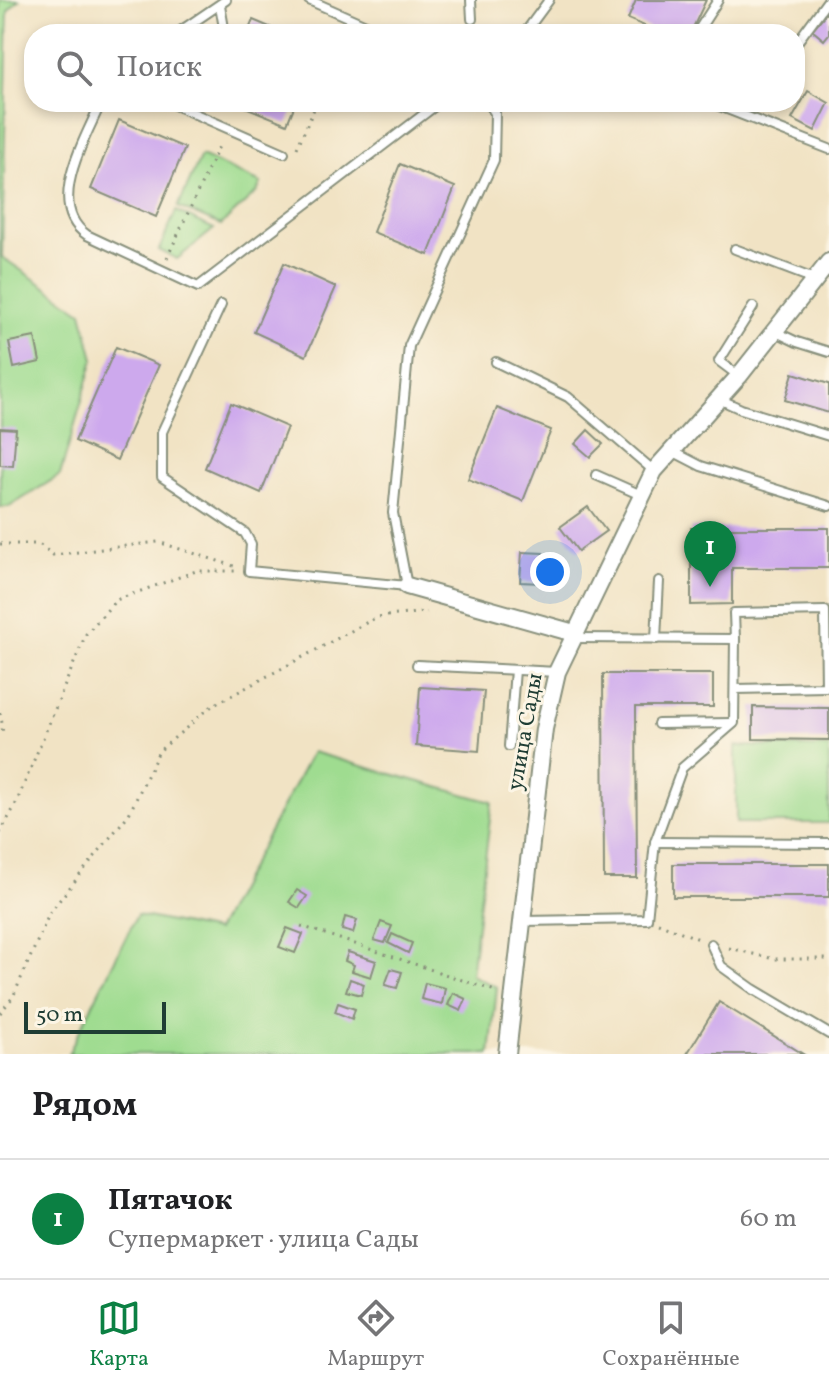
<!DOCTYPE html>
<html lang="ru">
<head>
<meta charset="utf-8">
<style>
	:root { --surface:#fff; --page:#f2f2f2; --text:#202124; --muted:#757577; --line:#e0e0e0; --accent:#0b8043 }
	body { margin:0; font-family:Vollkorn,serif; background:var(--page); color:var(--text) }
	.scale { position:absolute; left:24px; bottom:20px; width:142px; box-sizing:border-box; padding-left:8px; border:4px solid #1f3d34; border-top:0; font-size:22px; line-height:28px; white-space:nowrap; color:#1f3d34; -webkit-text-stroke:6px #fcf5e5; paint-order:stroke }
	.you { position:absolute; left:550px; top:572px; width:28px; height:28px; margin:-20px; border:6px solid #fff; border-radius:50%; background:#1a73e8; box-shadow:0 0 0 12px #1a73e833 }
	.badge { display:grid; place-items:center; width:52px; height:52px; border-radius:50%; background:var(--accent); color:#fff; font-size:26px; font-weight:700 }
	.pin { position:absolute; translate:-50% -66px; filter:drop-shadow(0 2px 4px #0008) }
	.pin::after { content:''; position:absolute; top:42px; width:28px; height:24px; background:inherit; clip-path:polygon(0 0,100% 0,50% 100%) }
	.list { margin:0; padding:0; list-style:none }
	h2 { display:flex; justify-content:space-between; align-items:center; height:104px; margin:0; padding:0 32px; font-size:34px }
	h2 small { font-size:26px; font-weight:400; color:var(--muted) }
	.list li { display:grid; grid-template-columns:52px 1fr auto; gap:24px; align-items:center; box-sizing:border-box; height:120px; padding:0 32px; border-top:2px solid var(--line) }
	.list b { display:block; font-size:30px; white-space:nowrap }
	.list p { margin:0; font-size:26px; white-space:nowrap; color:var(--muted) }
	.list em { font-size:26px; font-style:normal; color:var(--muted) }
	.icon { flex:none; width:44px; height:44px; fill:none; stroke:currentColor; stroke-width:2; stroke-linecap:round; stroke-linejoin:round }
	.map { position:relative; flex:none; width:829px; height:1054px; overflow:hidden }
	.search { position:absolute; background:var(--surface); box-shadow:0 4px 12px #0003; left:24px; right:24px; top:24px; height:88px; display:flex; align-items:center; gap:20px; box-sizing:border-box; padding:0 28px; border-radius:32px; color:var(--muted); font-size:30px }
	.sheet { height:224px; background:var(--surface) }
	nav { display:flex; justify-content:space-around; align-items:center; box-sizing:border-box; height:112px; border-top:2px solid var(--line); background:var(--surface); font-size:22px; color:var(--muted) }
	nav a { display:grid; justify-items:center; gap:4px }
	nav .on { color:var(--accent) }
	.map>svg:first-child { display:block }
	.green { fill:#9fdc90; stroke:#5f8c62; stroke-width:2 }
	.building { fill:#cda9ed }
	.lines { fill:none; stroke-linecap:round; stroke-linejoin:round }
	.lane-casing { stroke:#88907c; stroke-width:12 }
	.street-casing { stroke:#88907c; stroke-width:20 }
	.path { stroke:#88907c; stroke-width:3; stroke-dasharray:2 6; stroke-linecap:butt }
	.lane { stroke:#fff; stroke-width:8 }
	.street { stroke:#fff; stroke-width:16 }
	.labels { text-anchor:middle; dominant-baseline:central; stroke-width:6; stroke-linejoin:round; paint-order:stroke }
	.street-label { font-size:22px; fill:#1f3d34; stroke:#fcf5e5 }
</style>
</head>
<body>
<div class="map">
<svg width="829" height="1054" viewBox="0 0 829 1054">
	<rect width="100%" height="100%" fill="#fcf5e5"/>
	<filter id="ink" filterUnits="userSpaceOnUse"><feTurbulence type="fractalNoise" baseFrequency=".0125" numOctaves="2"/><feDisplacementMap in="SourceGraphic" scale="16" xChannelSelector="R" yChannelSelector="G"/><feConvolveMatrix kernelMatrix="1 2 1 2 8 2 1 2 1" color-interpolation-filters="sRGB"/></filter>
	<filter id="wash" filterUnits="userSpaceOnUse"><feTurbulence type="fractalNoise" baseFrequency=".006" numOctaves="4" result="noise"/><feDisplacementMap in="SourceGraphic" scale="32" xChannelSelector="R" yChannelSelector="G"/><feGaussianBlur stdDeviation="1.8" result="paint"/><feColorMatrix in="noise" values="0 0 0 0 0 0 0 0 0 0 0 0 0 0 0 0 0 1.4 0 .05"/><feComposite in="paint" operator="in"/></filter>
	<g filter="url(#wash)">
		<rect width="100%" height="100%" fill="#f1e3c4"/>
		<g class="green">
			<path d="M0,0H19L8,11L2,257L82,312L94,359L60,475L9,507H0Z"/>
			<path d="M201,156L261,183L257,192L221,225L178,207Z"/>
			<path d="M176,211L214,229L177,259L159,250Z"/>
			<path d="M736,746L829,747V823H736Z"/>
			<path d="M312,752L492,802L471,975L497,987L490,1054H68L137,915L216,931Z"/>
		</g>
		<g id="blocks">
			<g class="building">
				<path d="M636,0H706L690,34H663L628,19Z"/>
				<path d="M826,13L829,15V34L824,40L812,30Z"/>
				<path d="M253,20L286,34H247Z"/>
				<path d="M808,91L829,103L815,131L792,119Z"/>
				<path d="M233,102H296L287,124Z"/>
				<path d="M119,120L185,148L156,217L91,189Z"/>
				<path d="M400,164L455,187L428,255L373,232Z"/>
				<path d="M284,263L336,287L306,356L254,332Z"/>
				<path d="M35,337L40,362L14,368L9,342Z"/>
				<path d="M116,347L159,365L117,460L75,441Z"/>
				<path d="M793,373L829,384V413L785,400Z"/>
				<path d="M231,403L287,427L261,493L205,468Z"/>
				<path d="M497,408L551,430L523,501L468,479Z"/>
				<path d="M0,428L16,429L13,466L0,465Z"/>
				<path d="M588,430L603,444L590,457L575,444Z"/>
				<path d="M588,507L606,531L578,551L560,527Z"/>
				<path d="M691,528H829V568H732V604L691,605Z"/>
				<path d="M522,552L543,553L541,583L520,582Z"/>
				<path d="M603,674H713V707H636L637,878H604Z"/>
				<path d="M420,687L484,691L479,751L416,746Z"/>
				<path d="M753,707L829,708V740L753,739Z"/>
				<rect x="673" y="864" width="156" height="33"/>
				<path d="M297,890L307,896L299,908L289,902Z"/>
				<path d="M345,917L357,920L353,933L342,930Z"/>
				<path d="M381,922L392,926L385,943L374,940Z"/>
				<path d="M287,928L303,934L295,953L279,947Z"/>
				<path d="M392,934L412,943L408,953L388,943Z"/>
				<path d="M348,952L376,961L371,977L352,971L354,965L345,961Z"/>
				<path d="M391,969L402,972L397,988L385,985Z"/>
				<path d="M350,979L364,984L361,995L346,991Z"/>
				<path d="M425,983L445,988L442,1004L421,999Z"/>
				<path d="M453,993L466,999L461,1011L448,1005Z"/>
				<path d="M719,1002L803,1054H687Z"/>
				<path d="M338,1003L355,1009L352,1019L335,1012Z"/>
			</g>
		</g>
	</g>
	<g filter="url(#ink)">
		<use href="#blocks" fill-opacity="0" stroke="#88907c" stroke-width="2"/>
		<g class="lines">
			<g class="lane-casing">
				<g id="lane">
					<path d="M309,0L386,34"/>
					<path d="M471,0L472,19"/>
					<path d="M220,5L225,34"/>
					<path d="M700,28L718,0"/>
					<path d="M176,34L226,0"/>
					<path d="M497,34H513"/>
					<path d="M524,34L549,0"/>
					<path d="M795,45L828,0"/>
					<path d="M101,102C86,138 44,206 87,235L198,287L440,102"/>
					<path d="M168,102L284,153"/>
					<path d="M709,102L829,149"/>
					<path d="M735,249L814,279"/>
					<path d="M221,305L162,432V477L245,533L251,544L249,571L407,586L393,513L409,346L494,160L495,113L488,102"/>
					<path d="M774,331L797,342L829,352"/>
					<path d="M496,362L568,397L654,471"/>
					<path d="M739,376L719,361L753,307"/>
					<path d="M719,399L741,409L829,436"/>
					<path d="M672,451L701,466L829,506"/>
					<path d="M596,475L641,495"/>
					<path d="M656,639L659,581"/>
					<path d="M735,639L734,613L825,611L826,687L736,689"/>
					<path d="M417,665L557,672"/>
					<path d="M658,724L733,723"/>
					<path d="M509,746L515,670"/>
					<path d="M655,842L829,843"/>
					<path d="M523,921L647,919L655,842L682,768L734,723L735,639L573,638"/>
					<path d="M711,944L721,966L753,989L829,1034"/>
				</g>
			</g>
			<g class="street-casing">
				<g id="street">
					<path d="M407,586L574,633"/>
					<path d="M507,1054L544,729L557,672L654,471L739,376L829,262"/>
				</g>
			</g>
			<g class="path">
				<path d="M297,148L317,102"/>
				<path d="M167,258L221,142"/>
				<path d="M0,544H39L53,555L158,542L237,567"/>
				<path d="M0,713L3,728L0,736"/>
				<path d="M0,833L15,806L86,634L116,600L196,571H236"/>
				<path d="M658,923L699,939"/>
				<path d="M301,926L495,991"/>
				<path d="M729,948L774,959H829"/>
				<path d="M0,1013L13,997L50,912L129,814L159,751L212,706L377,617L427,612"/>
			</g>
			<use href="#lane" class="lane"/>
			<use href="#street" class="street"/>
		</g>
	</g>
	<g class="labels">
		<g class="street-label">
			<text transform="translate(526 732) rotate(-80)">улица Сады</text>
		</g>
	</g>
</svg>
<div class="scale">50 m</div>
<div class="you"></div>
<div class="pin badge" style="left:710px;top:587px">1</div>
<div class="search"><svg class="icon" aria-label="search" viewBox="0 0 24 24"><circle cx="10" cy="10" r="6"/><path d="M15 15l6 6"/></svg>Поиск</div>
</div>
<section class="sheet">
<h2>Рядом<small></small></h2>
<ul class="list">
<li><span class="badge">1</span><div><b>Пятачок</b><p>Супермаркет · улица Сады</p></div><em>60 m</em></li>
</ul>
</section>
<nav>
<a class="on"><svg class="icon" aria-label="map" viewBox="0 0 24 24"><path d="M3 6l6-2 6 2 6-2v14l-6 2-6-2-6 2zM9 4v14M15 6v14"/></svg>Карта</a>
<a><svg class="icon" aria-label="directions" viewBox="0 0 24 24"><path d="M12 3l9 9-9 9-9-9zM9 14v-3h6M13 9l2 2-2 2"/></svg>Маршрут</a>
<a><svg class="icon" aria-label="saved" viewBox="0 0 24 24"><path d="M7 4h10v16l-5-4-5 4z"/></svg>Сохранённые</a>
</nav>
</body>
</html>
